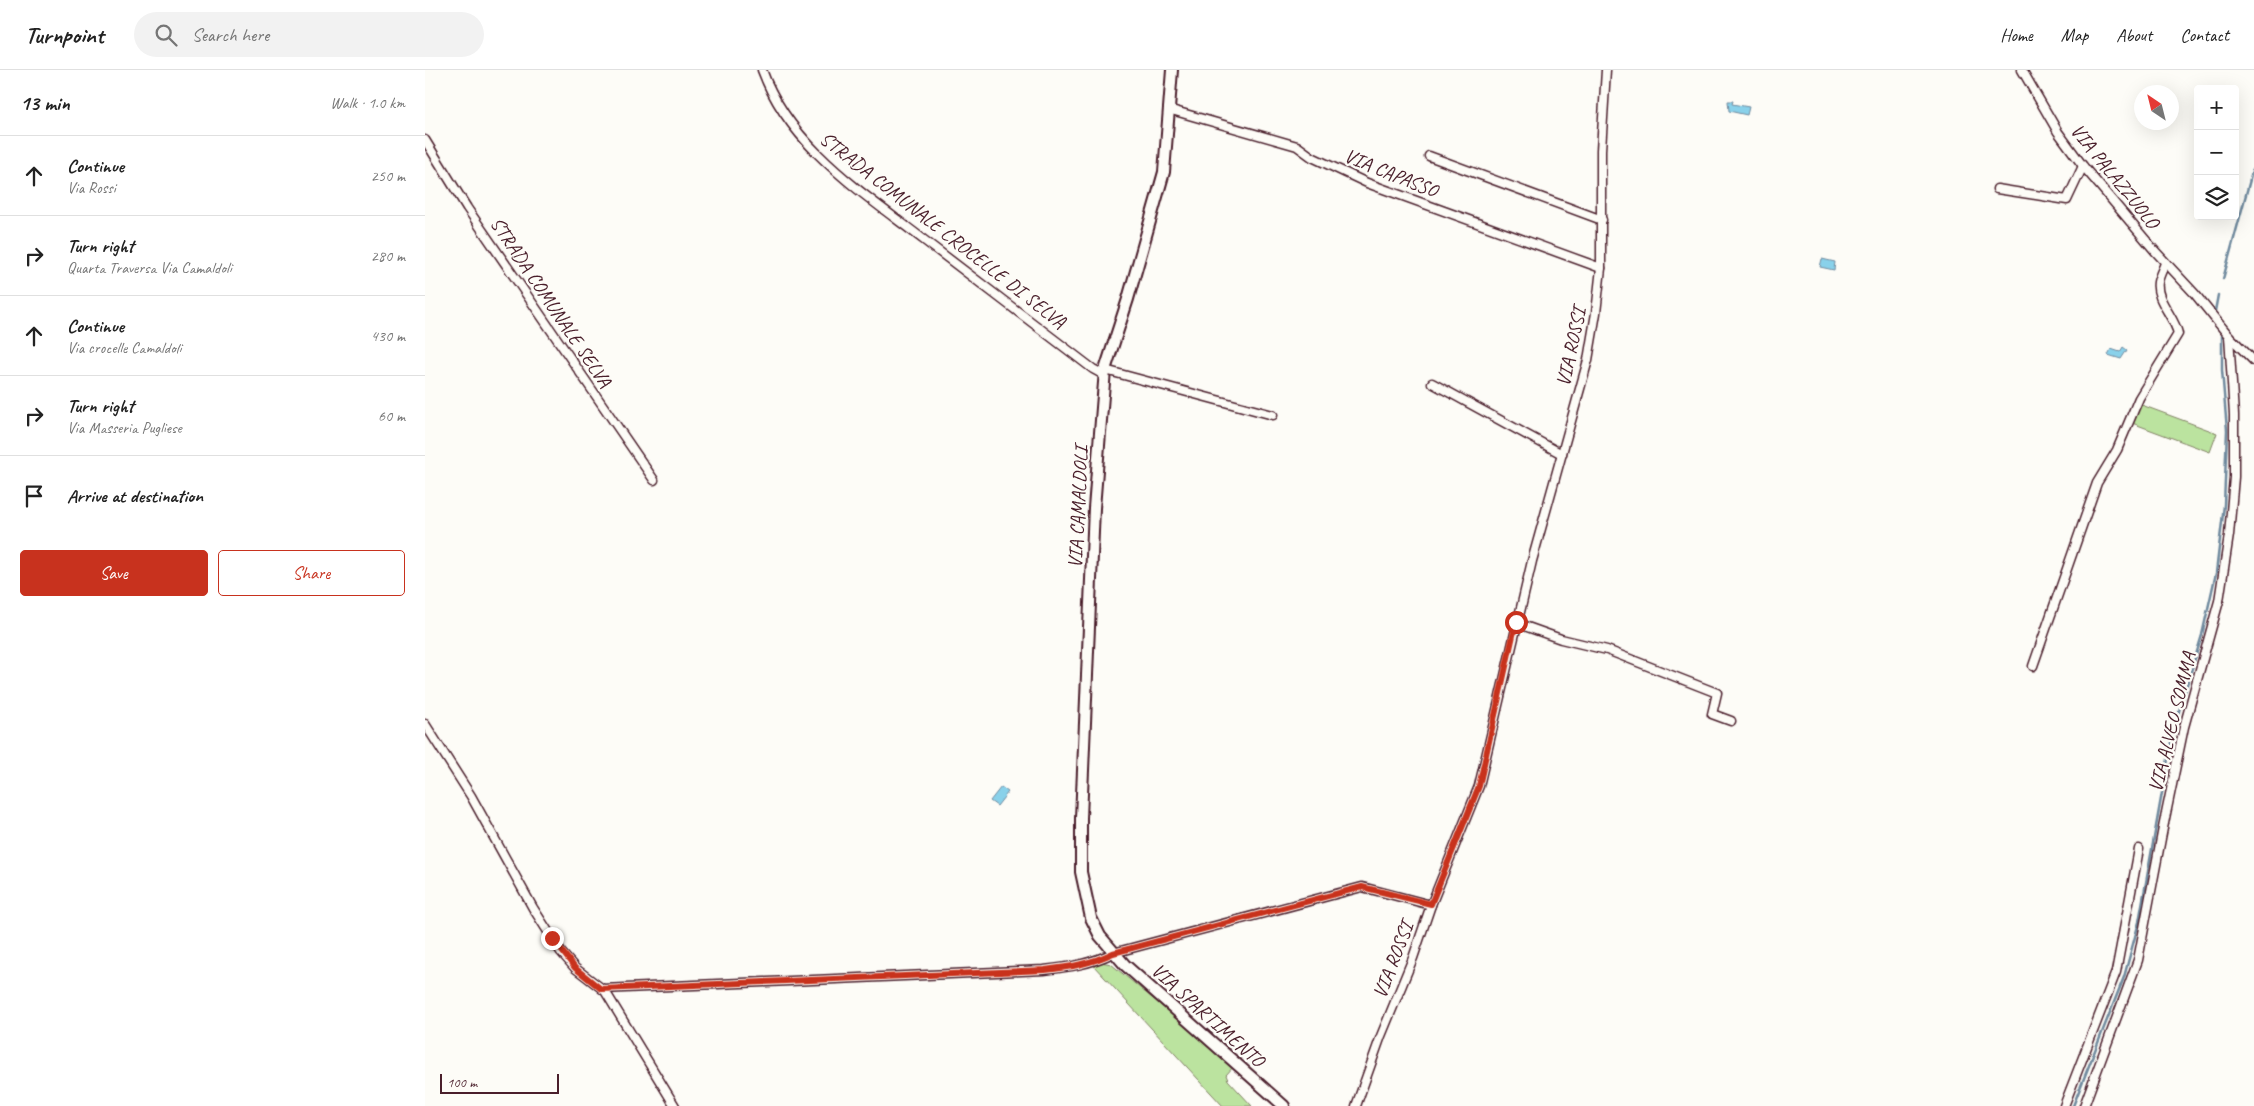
<!DOCTYPE html>
<html lang="en">
<head>
<meta charset="utf-8">
<style>
	:root { --surface:#fff; --page:#f2f2f2; --text:#222; --muted:#767676; --line:#e0e0e0; --accent:#c8321e }
	body { margin:0; font-family:Caveat,sans-serif; background:var(--page); color:var(--text) }
	.controls { position:absolute; right:15px; top:15px; display:grid; overflow:hidden; border-radius:5px; box-shadow:0 5px 20px #0002 }
	.controls button { width:45px; height:45px; display:grid; place-items:center; padding:0; border:0; border-bottom:1px solid var(--line); background:var(--surface); color:var(--text); font:25px sans-serif }
	.compass { position:absolute; left:1709px; top:15px; width:45px; height:45px; border-radius:50%; background:var(--surface); box-shadow:0 5px 20px #0002; rotate:325deg }
	.scale { position:absolute; left:15px; bottom:12px; width:119px; box-sizing:border-box; padding-left:5px; border:2px solid #4a1f2b; border-top:0; font-size:14px; line-height:18px; white-space:nowrap; color:#4a1f2b; -webkit-text-stroke:4px #fdfcf7; paint-order:stroke }
	.stop { position:absolute; width:15px; height:15px; margin:-11px; border:4px solid #c8321e; border-radius:50%; background:#fff }
	.stop.end { background:#c8321e; border-color:#fff; box-shadow:0 1px 5px #0008 }
	.list { margin:0; padding:0; list-style:none }
	h2 { display:flex; justify-content:space-between; align-items:center; height:65px; margin:0; padding:0 20px; font-size:21px }
	h2 small { font-size:16px; font-weight:400; color:var(--muted) }
	.list li { display:grid; grid-template-columns:32px 1fr auto; gap:15px; align-items:center; box-sizing:border-box; height:80px; padding:0 20px; border-top:1px solid var(--line) }
	.list b { display:block; font-size:19px; white-space:nowrap }
	.list p { margin:0; font-size:16px; white-space:nowrap; color:var(--muted) }
	.list em { font-size:16px; font-style:normal; color:var(--muted) }
	.actions { display:flex; gap:10px; padding:15px 20px }
	.actions a { flex:1; padding:11px 0; border:1px solid var(--accent); border-radius:5px; text-align:center; font-size:18px; color:var(--accent) }
	.actions .main { background:var(--accent); color:#fff }
	.icon { flex:none; width:28px; height:28px; fill:none; stroke:currentColor; stroke-width:2; stroke-linecap:round; stroke-linejoin:round }
	.map { position:relative; flex:none; width:1829px; height:1036px; overflow:hidden }
	header { display:flex; align-items:center; gap:30px; box-sizing:border-box; height:70px; padding:0 25px; background:var(--surface); border-bottom:1px solid var(--line) }
	header strong { font-size:24px }
	nav { display:flex; gap:28px; margin-inline-start:auto; font-size:18px }
	.search { width:350px; height:45px; background:var(--page); display:flex; align-items:center; gap:12px; box-sizing:border-box; padding:0 18px; border-radius:28px; color:var(--muted); font-size:19px }
	main { display:flex }
	aside { flex:1; background:var(--surface) }
	.map>svg:first-child { display:block }
	.green { fill:#bbe39f; stroke:#828165 }
	.water { fill:#89d1ea; stroke:#708a9e }
	.lines { fill:none; stroke-linecap:round; stroke-linejoin:round }
	.stream { stroke:#708a9e; stroke-width:2.5 }
	.street-casing { stroke:#4a1f2b; stroke-width:11 }
	.secondary-casing { stroke:#4a1f2b; stroke-width:14 }
	.street { stroke:#fdfcf7; stroke-width:8 }
	.secondary { stroke:#fdfcf7; stroke-width:10 }
	.route { stroke:#c8321e; stroke-width:6 }
	.labels { text-anchor:middle; dominant-baseline:central; stroke-width:4.5; stroke-linejoin:round; paint-order:stroke }
	.street-label { font-size:20px; fill:#4a1f2b; stroke:#fdfcf7 }
</style>
</head>
<body>
<header>
<strong>Turnpoint</strong>
<div class="search"><svg class="icon" aria-label="search" viewBox="0 0 24 24"><circle cx="10" cy="10" r="6"/><path d="M15 15l6 6"/></svg>Search here</div>
<nav><a>Home</a><a>Map</a><a>About</a><a>Contact</a></nav>
</header>
<main>
<aside>
<h2>13 min<small>Walk · 1.0 km</small></h2>
<ul class="list">
<li><svg class="icon" aria-label="ahead" viewBox="0 0 24 24"><path d="M12 20V5M6 11l6-6 6 6"/></svg><div><b>Continue</b><p>Via Rossi</p></div><em>250 m</em></li>
<li><svg class="icon" aria-label="right" viewBox="0 0 24 24"><path d="M7 20v-9h11M14 6l5 5-5 5"/></svg><div><b>Turn right</b><p>Quarta Traversa Via Camaldoli</p></div><em>280 m</em></li>
<li><svg class="icon" aria-label="ahead" viewBox="0 0 24 24"><path d="M12 20V5M6 11l6-6 6 6"/></svg><div><b>Continue</b><p>Via crocelle Camaldoli</p></div><em>430 m</em></li>
<li><svg class="icon" aria-label="right" viewBox="0 0 24 24"><path d="M7 20v-9h11M14 6l5 5-5 5"/></svg><div><b>Turn right</b><p>Via Masseria Pugliese</p></div><em>60 m</em></li>
<li><svg class="icon" aria-label="arrive" viewBox="0 0 24 24"><path d="M6 21V4h12l-3 4 3 4H6"/></svg><div><b>Arrive at destination</b></div></li>
</ul>
<div class="actions"><a class="main">Save</a><a>Share</a></div>
</aside>
<div class="map">
<svg width="1829" height="1036" viewBox="0 0 1829 1036">
	<rect width="100%" height="100%" fill="#fdfcf7"/>
	<filter id="ink" filterUnits="userSpaceOnUse"><feTurbulence type="fractalNoise" baseFrequency=".02" numOctaves="2"/><feDisplacementMap in="SourceGraphic" scale="10" xChannelSelector="R" yChannelSelector="G"/><feConvolveMatrix kernelMatrix="1 2 1 2 8 2 1 2 1" color-interpolation-filters="sRGB"/></filter>
	<g filter="url(#ink)">
		<g class="green">
			<path d="M1714,334L1792,363L1785,382L1707,353Z"/>
			<path d="M676,892L686,894L809,996L801,1005L803,1010L827,1036H798L668,895Z"/>
		</g>
		<g class="water">
			<path d="M1303,31H1308L1307,34L1324,37L1322,45L1304,41Z"/>
			<path d="M1397,189L1410,192L1409,200L1395,197Z"/>
			<path d="M1698,277L1702,280L1696,289L1683,285L1686,279L1695,282Z"/>
			<path d="M576,717L583,722L572,736L565,731Z"/>
		</g>
		<g class="lines">
			<g class="stream">
				<path d="M1798,209L1829,95"/>
				<path d="M1790,241L1793,225"/>
				<path d="M1648,1036L1699,907L1714,852L1748,661L1777,565L1791,503L1799,435L1802,360L1797,300V266"/>
			</g>
			<g class="street-casing">
				<g id="street">
					<path d="M337,0C365,77 437,122 499,170C555,213 612,256 668,299L679,305"/>
					<path d="M1597,0L1633,62L1658,96L1730,181L1770,224L1804,266L1829,291"/>
					<path d="M743,39L872,76L887,87L942,113L1176,198"/>
					<path d="M0,70L42,138L229,410"/>
					<path d="M1004,86L1177,150"/>
					<path d="M1572,119L1642,130L1658,96"/>
					<path d="M680,300L848,345"/>
					<path d="M1007,313L1137,384"/>
					<path d="M1091,553L1136,569L1182,580L1292,623L1287,644L1306,651"/>
					<path d="M1608,596L1672,413L1692,380L1714,328L1753,264C1750,247 1730,230 1733,212C1734,206 1738,199 1740,193"/>
					<path d="M0,654L46,726L108,838L136,882L150,898L180,921L250,1036"/>
					<path d="M177,919L619,900C645,897 665,894 688,883L937,817L1006,835"/>
					<path d="M931,1036L956,966L988,888L1006,835L1054,716L1107,491L1163,290L1171,243L1176,198V80L1181,0"/>
					<path d="M1639,1036L1691,902L1714,779"/>
					<path d="M1659,1036L1713,890L1738,758L1759,657L1794,531L1804,465L1809,407V345L1804,266"/>
				</g>
			</g>
			<g class="secondary-casing">
				<path id="secondary" d="M747,0L739,102L703,229L680,300L669,438L656,748V802L666,848L675,866L700,895L859,1036"/>
			</g>
			<use href="#street" class="street"/>
			<use href="#secondary" class="secondary"/>
		</g>
	</g>
	<g class="lines" filter="url(#ink)">
		<path class="route" d="M127,868L150,898L176,919L620,900C645,897 665,894 688,883L937,817L1006,834L1054,716L1091,552"/>
	</g>
	<g class="labels">
		<g class="street-label">
			<text transform="translate(966 103) rotate(22)">VIA CAPASSO</text>
			<text transform="translate(1690 106) rotate(51)">VIA PALAZZUOLO</text>
			<text transform="translate(518 160) rotate(38)">STRADA COMUNALE CROCELLE DI SELVA</text>
			<text transform="translate(126 232) rotate(56)">STRADA COMUNALE SELVA</text>
			<text transform="translate(1146 277) rotate(-78)">VIA ROSSI</text>
			<text transform="translate(653 437) rotate(-87)">VIA CAMALDOLI</text>
			<text transform="translate(1747 652) rotate(-76)">VIA ALVEO SOMMA</text>
			<text transform="translate(968 890) rotate(-69)">VIA ROSSI</text>
			<text transform="translate(783 945) rotate(42)">VIA SPARTIMENTO</text>
		</g>
	</g>
</svg>
<div class="controls">
<button>+</button>
<button>−</button>
<button><svg class="icon" aria-label="layers" viewBox="0 0 24 24"><path d="M12 4l9 5-9 5-9-5zM3 14l9 5 9-5"/></svg></button>
</div>
<svg class="compass" viewBox="-18 -18 36 36"><path d="M0-13l5 13h-10z" fill="#e53935"/><path d="M0 13l5-13h-10z" fill="#767676"/></svg>
<div class="scale">100 m</div>
<div class="stop" style="left:1091px;top:552px"></div>
<div class="stop end" style="left:127px;top:868px"></div>
</div>
</main>
</body>
</html>
